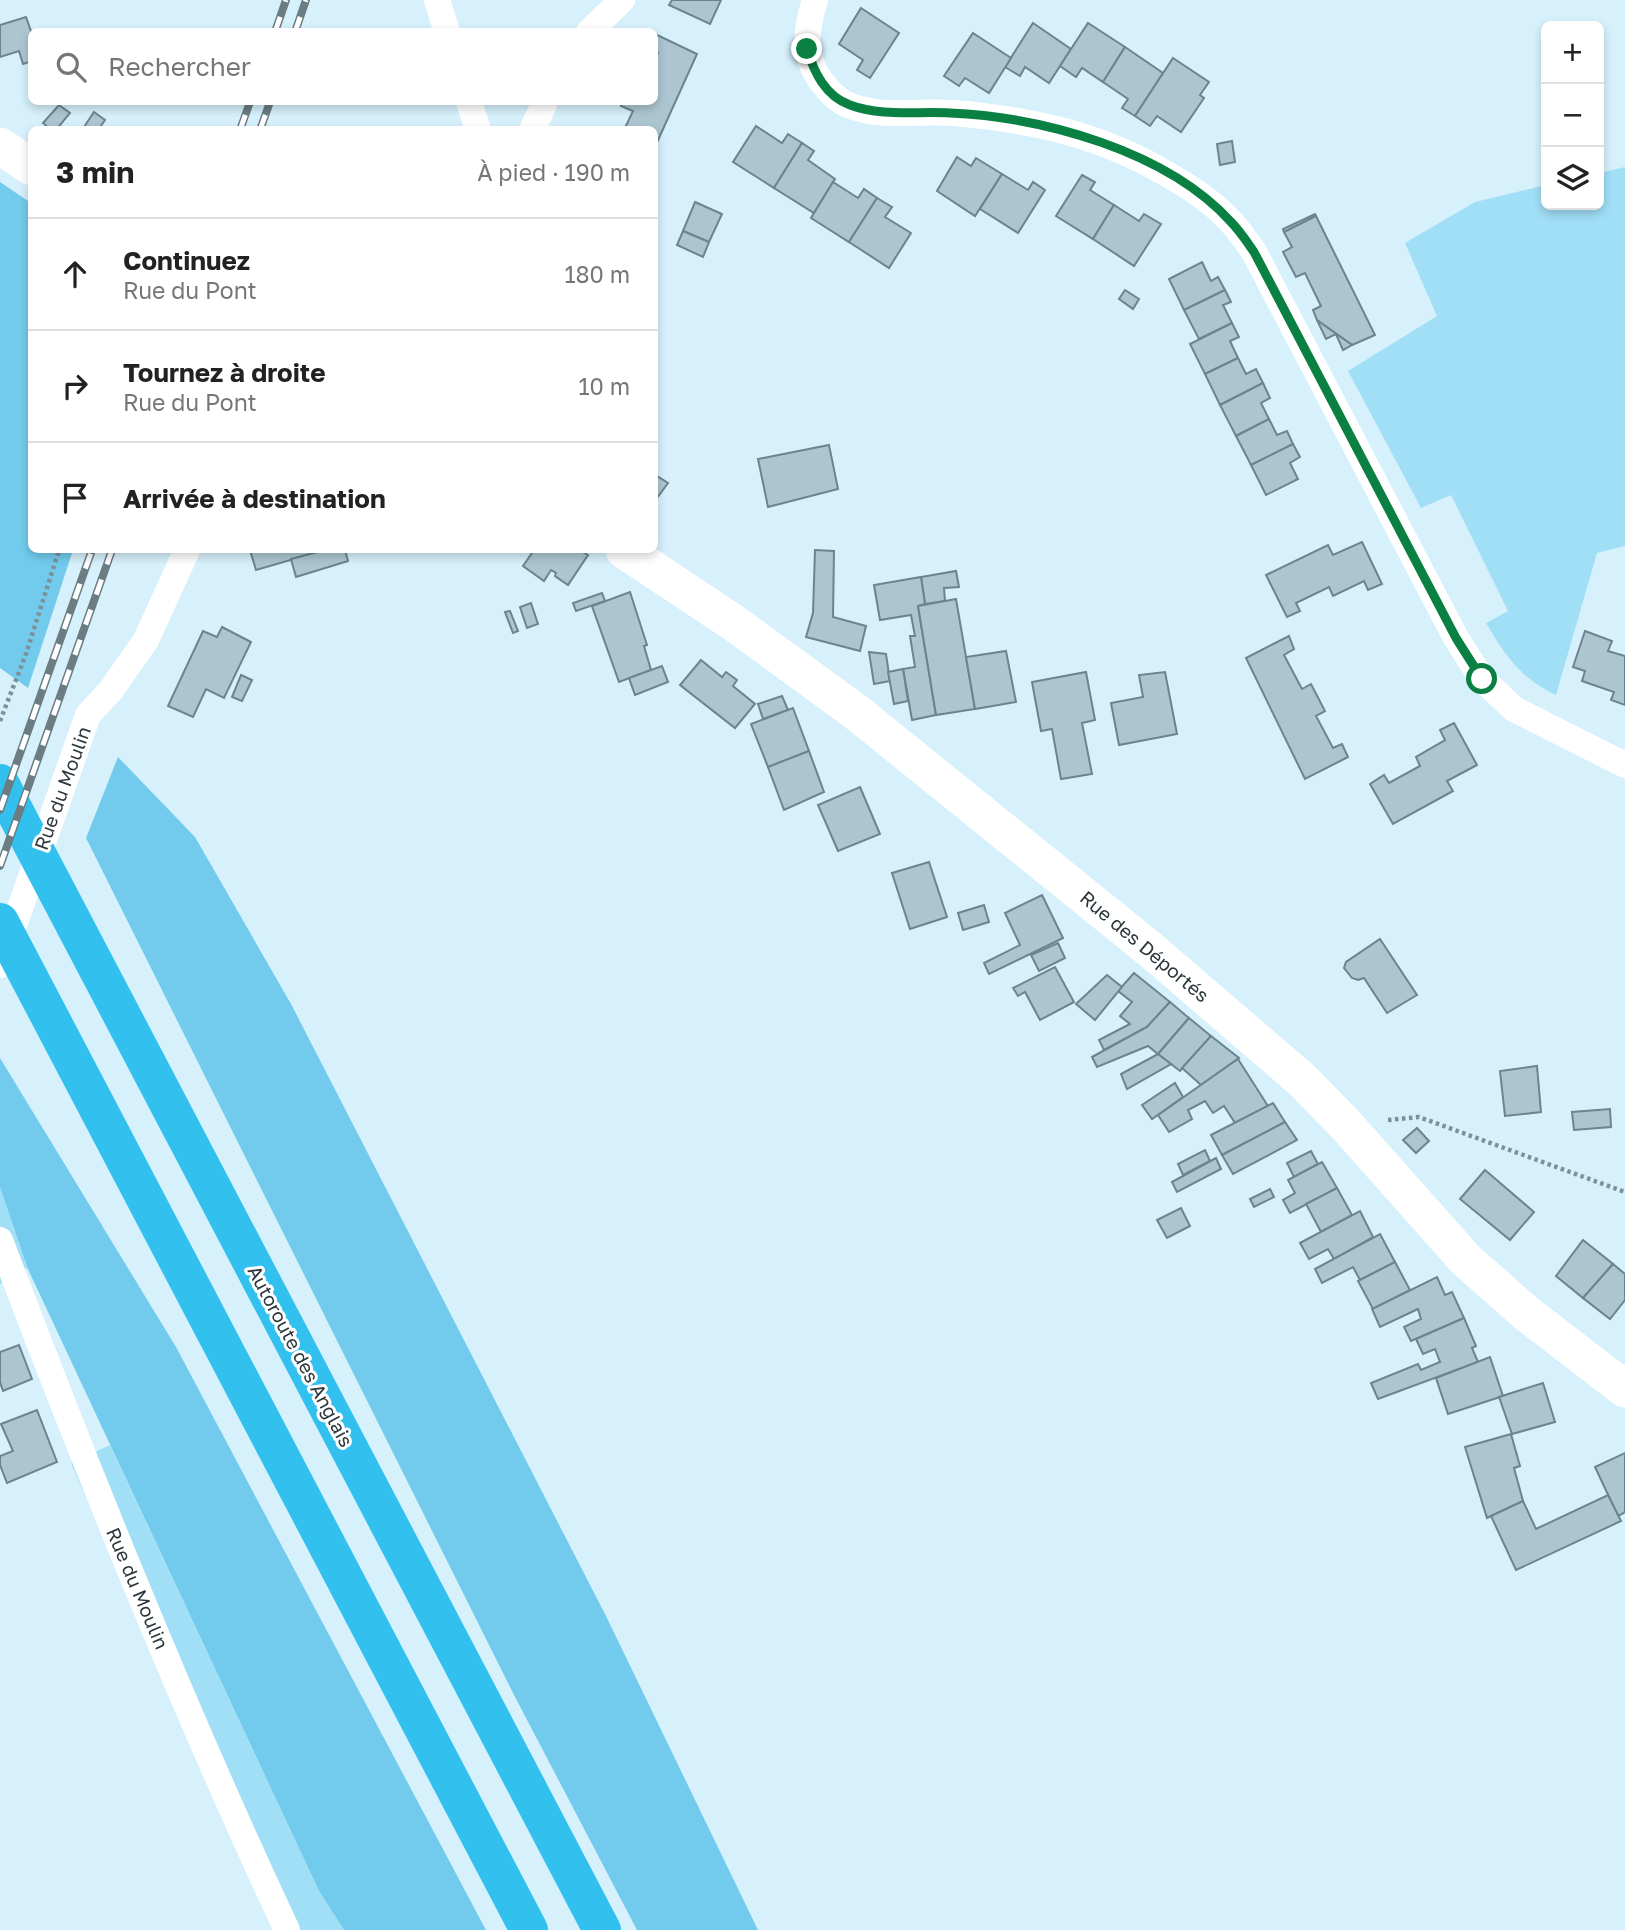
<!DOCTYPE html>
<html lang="fr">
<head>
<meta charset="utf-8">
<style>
	:root { --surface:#fff; --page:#f2f2f2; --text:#222; --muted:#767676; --line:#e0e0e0 }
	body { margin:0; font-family:"Golos Text",sans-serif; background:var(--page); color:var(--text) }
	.controls { position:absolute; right:21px; top:21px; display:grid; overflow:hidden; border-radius:10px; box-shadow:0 4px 10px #0003 }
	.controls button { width:63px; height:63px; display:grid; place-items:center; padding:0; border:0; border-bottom:2px solid var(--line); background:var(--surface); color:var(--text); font:35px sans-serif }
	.stop { position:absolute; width:21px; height:21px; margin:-16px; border:5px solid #0b8043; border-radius:50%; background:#fff }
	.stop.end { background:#0b8043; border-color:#fff; box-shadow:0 2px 7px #0008 }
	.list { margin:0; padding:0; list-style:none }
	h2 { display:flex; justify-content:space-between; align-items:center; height:91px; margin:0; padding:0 28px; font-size:30px }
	h2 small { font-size:23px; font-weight:400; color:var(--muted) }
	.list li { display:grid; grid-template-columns:46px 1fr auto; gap:21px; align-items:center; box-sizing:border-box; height:112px; padding:0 28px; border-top:2px solid var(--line) }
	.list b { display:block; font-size:26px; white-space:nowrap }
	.list p { margin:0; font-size:23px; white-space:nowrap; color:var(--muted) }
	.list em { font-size:23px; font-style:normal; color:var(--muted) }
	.icon { flex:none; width:38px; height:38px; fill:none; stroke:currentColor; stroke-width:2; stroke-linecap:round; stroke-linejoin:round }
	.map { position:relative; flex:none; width:1625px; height:1930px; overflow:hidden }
	.search { position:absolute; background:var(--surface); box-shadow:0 4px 10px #0003; left:28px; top:28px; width:630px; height:77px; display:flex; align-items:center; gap:18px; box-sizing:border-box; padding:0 24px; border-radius:10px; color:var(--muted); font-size:26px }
	.panel { position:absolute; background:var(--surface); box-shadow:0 4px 10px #0003; left:28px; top:126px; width:630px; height:427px; border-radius:10px }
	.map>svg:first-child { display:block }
	.green { fill:#a1dff7 }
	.forest { fill:#72cbec }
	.building { fill:#acc6d1; stroke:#6b848e; stroke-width:2 }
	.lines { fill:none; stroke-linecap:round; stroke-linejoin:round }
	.path { stroke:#7d9097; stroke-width:4.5; stroke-dasharray:3.5 3.5; stroke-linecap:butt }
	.street { stroke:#fff; stroke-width:26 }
	.secondary { stroke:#fff; stroke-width:37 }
	.highway { stroke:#32c1ee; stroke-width:38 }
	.rail-casing { stroke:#6b7c83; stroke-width:8 }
	.rail { stroke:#fff; stroke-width:5; stroke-dasharray:16; stroke-linecap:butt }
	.route { stroke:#0b8043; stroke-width:9 }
	.labels { text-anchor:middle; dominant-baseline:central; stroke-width:6; stroke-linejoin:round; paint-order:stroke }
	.street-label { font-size:19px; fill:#2d383c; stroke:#fff }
</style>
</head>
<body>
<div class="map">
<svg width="1625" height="1930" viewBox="0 0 1625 1930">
	<rect width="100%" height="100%" fill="#d6f1fc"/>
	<g class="green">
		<path d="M1625,167V546L1597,553L1556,695C1522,680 1504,654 1486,623L1508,611L1451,495L1421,508L1348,371L1437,316L1405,243L1475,202L1546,185V205H1599V173Z"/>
		<path d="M0,1187L27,1268L0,1284Z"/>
		<path d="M110,1445L319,1891L344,1930H275L71,1463Z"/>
	</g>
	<g class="forest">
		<path d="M0,182L31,203L32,550H73L28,688L0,668Z"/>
		<path d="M118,757L195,837L291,1004L606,1616L758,1930H637L514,1695L86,838Z"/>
		<path d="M0,1058L176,1347L486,1930H344L319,1891L27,1267L0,1187Z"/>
	</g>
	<g class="building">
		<path d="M672,0H721L710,24L669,5Z"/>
		<path d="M861,8L899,33L870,78L857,70L863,60L839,44Z"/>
		<path d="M26,17L32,34V61L23,64L19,51L0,57V25Z"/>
		<path d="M1033,23L1071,49L1049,83L1025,67L1020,76L1005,67Z"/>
		<path d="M1088,23L1125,47L1103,82L1082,68L1076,77L1060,66Z"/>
		<path d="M973,33L1011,58L989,93L965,78L959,86L944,76Z"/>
		<path d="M655,34L697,54L654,149V130H624L633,111L621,106L623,102H654V61L658,53L654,51Z"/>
		<path d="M1125,47L1163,73L1135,116L1122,108L1128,99L1103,82Z"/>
		<path d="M1173,58L1209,82L1200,95L1204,98L1181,132L1157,116L1150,126L1135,116Z"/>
		<path d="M59,105L70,113L56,130H51L43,123Z"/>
		<path d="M94,112L105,120L98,130H82Z"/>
		<path d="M756,126L782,143L788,134L802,143L774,188L733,162Z"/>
		<path d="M1232,141L1235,162L1220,165L1217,144Z"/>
		<path d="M802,143L814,151L808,160L835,179L814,213L774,188Z"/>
		<path d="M957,157L971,166L976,158L1002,174L975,216L937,191Z"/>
		<path d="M1002,174L1028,190L1033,182L1045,190L1018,233L980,209Z"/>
		<path d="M1082,175L1095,182L1090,190L1114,205L1093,239L1056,216Z"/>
		<path d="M833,182L858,198L864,189L877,198L849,242L811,218Z"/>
		<path d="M877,198L892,207L885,217L911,233L889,268L849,242Z"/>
		<path d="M695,202L722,214L709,242L683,231Z"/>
		<path d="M1114,205L1139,221L1144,214L1161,224L1134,266L1093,239Z"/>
		<path d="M1315,214L1316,216L1284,232L1283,229Z"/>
		<path d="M1316,216L1375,335L1352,345L1317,320L1313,310L1321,306L1305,273L1296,277L1283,252L1292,247L1284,232Z"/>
		<path d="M683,231L709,242L703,257L677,245Z"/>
		<path d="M1202,262L1211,281L1218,277L1225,290L1184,310L1169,279Z"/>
		<path d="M1125,290L1139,299L1133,309L1119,299Z"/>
		<path d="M1225,290L1231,302L1223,305L1232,323L1199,339L1184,310Z"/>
		<path d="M1317,320L1321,323L1352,345L1343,350L1336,334L1326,339Z"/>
		<path d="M1232,323L1239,337L1230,341L1238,358L1205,374L1190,344Z"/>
		<path d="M1238,358L1246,374L1256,369L1263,383L1220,405L1205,374Z"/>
		<path d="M1263,383L1270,398L1261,403L1269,419L1236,436L1220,405Z"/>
		<path d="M1269,419L1277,435L1287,431L1293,444L1251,465L1236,436Z"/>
		<path d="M1293,444L1300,457L1290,463L1298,479L1266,495L1251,465Z"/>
		<path d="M829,445L838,489L768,507L758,459Z"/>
		<path d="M654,474L668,483L654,502Z"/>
		<path d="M1362,542L1382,584L1368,590L1364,581L1333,596L1329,587L1296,603L1300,611L1287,617L1266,575L1328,545L1333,555Z"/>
		<path d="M250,550H325L256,570Z"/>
		<path d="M325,550H345L348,561L296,577L291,559Z"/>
		<path d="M534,550H579L588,555L568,585L555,576L556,573L551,570L544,581L523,566Z"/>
		<path d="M815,550L834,551L833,617L866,626L860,651L806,637L813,613Z"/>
		<path d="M956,571L959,587L944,588L945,601L925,604L921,577Z"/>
		<path d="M921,577L925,604L918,606L936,715L912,720L903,669L915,667L910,636H915L911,615L880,620L874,585Z"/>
		<path d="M630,592L647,645L644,646L651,670L619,682L592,606Z"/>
		<path d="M602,593L605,601L576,611L573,603Z"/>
		<path d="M956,599L975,709L936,715L918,606Z"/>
		<path d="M531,603L538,624L527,628L520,607Z"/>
		<path d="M510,611L518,631L513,633L505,612Z"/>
		<path d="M222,627L251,642L224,698L206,689L193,717L168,706L203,631L217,637Z"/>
		<path d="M1585,631L1612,641L1608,651L1625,656V705L1611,700L1614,692L1582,681L1585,671L1573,667Z"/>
		<path d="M1289,636L1294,649L1284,655L1302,689L1311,684L1325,711L1316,716L1333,748L1342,744L1348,757L1305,779L1246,658Z"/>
		<path d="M1006,651L1016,702L975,709L966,657Z"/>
		<path d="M869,652L886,654L890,681L874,684Z"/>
		<path d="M701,660L722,677L726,672L737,680L733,686L755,704L735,728L680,685Z"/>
		<path d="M662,666L668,682L635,695L629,678Z"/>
		<path d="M903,669L908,701L894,704L888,672Z"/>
		<path d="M1086,672L1095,720L1082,723L1092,774L1061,779L1052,729L1041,731L1032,682Z"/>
		<path d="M1165,672L1177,734L1119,745L1111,703L1143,697L1139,675Z"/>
		<path d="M241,675L252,680L242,701L232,697Z"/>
		<path d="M782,696L788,710L763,719L758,704Z"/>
		<path d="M793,708L809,751L768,767L751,724Z"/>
		<path d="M1454,723L1477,765L1447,781L1453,791L1393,824L1370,784L1384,775L1389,783L1420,766L1416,757L1445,740L1440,730Z"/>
		<path d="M809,751L824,792L784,810L768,767Z"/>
		<path d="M860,787L880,834L838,851L818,805Z"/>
		<path d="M929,862L947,917L910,929L892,873Z"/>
		<path d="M1042,895L1063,938L989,974L984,963L1020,945L1005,913Z"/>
		<path d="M984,905L989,922L963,930L958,913Z"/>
		<path d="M1380,939L1417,995L1387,1013L1364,978L1358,980L1352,978L1344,968L1346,962Z"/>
		<path d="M1058,943L1065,958L1039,971L1031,955Z"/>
		<path d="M1055,967L1074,1002L1040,1020L1025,992L1018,996L1013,988Z"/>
		<path d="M1134,973L1170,1002L1147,1027L1104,1050L1099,1040L1130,1024L1120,1016L1132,1002L1118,991Z"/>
		<path d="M1107,975L1122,987L1095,1020L1076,1004Z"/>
		<path d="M1170,1002L1189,1018L1158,1054L1148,1046L1097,1067L1092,1057L1147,1027Z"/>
		<path d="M1189,1018L1211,1036L1180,1071L1158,1054Z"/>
		<path d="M1211,1036L1239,1058L1201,1085L1182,1068Z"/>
		<path d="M1158,1054L1171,1064L1127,1089L1121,1074Z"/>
		<path d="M1238,1059L1268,1106L1235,1123L1224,1106L1213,1113L1205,1101L1188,1110L1192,1119L1169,1132L1158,1115Z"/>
		<path d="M1537,1066L1541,1112L1505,1116L1500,1071Z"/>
		<path d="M1175,1083L1183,1097L1152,1119L1142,1105Z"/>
		<path d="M1273,1103L1285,1122L1222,1155L1211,1135Z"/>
		<path d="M1610,1109L1611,1127L1574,1130L1572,1112Z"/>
		<path d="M1285,1122L1297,1140L1233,1174L1222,1155Z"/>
		<path d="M1417,1128L1429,1141L1416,1153L1403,1140Z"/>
		<path d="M1205,1150L1210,1161L1183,1175L1178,1164Z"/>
		<path d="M1311,1151L1318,1164L1294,1177L1287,1163Z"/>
		<path d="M1216,1158L1221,1169L1177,1192L1172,1182Z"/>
		<path d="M1322,1162L1337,1188L1290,1213L1283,1200L1295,1193L1288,1180Z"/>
		<path d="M1485,1170L1534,1212L1510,1240L1460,1199Z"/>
		<path d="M1337,1188L1352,1215L1321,1232L1306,1204Z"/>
		<path d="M1270,1189L1274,1197L1254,1207L1250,1199Z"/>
		<path d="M1181,1208L1190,1226L1167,1238L1157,1220Z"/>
		<path d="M1360,1211L1373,1237L1334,1259L1328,1249L1309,1259L1300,1243Z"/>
		<path d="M1380,1234L1395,1262L1360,1280L1353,1267L1322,1283L1315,1269Z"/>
		<path d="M1583,1240L1613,1264L1583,1298L1556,1276Z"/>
		<path d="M1395,1262L1410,1290L1373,1309L1358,1281Z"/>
		<path d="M1613,1264L1625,1274V1300L1610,1319L1583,1298Z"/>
		<path d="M1437,1277L1445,1295L1452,1292L1464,1318L1411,1341L1404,1327L1421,1319L1418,1309L1380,1327L1372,1309Z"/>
		<path d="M1464,1318L1476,1346L1472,1348L1478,1362L1378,1399L1371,1383L1418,1364L1421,1370L1440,1362L1435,1349L1423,1354L1416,1339Z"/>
		<path d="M19,1345L32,1379L3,1391L0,1382V1352Z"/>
		<path d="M1490,1357L1503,1396L1448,1414L1436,1378Z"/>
		<path d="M1543,1383L1555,1422L1512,1434L1499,1397Z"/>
		<path d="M37,1410L57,1462L7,1483L0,1465V1456L13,1451L1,1424Z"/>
		<path d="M1511,1434L1520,1466L1514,1468L1523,1501L1487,1518L1465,1447Z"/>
		<path d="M1625,1453V1512L1618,1516L1595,1467Z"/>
		<path d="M1608,1495L1621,1521L1516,1570L1491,1516L1523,1501L1536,1529Z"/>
	</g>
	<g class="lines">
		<g class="path">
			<path d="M0,721L26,654L59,550"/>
			<path d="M1388,1120L1419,1117L1625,1192"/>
		</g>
		<g class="street">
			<path d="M437,0L447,32"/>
			<path d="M815,0C806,29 802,55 821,81C829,91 836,100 848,105C882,119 919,110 954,113C1034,120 1103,135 1172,177C1193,189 1215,204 1231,222C1240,231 1247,242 1254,252L1456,638L1482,679L1514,709L1625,765"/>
			<path d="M589,32L622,0"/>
			<path d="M469,102L478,130"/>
			<path d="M532,130L545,102"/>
			<path d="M0,965L88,715L111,690L146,640L187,550"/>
			<path d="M0,1240C88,1473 181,1704 287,1930"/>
		</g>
		<g class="secondary">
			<path d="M0,146L32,167"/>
			<path d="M624,550L734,623L856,712L1151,950L1302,1080L1346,1125L1466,1260L1526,1313L1625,1389"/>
		</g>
		<g class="highway">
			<path d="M0,783L602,1930"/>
			<path d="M0,922L529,1930"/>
		</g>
		<g class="rail-casing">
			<g id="rail">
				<path d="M275,32L286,0"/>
				<path d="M295,32L306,0"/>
				<path d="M240,130L250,102"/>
				<path d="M260,130L270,102"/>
				<path d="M0,810L92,550"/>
				<path d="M0,866L112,550"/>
			</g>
		</g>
		<use href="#rail" class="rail"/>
	</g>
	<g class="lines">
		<path class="route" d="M807,49C814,72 825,96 850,105C882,117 917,111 950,113C1043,117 1167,151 1231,222C1240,231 1247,242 1254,252L1456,638L1482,679"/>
	</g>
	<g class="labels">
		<g class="street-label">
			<text transform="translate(62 788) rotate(-70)">Rue du Moulin</text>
			<text transform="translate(1145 946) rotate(40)">Rue des Déportés</text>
			<text transform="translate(301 1356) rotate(62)">Autoroute des Anglais</text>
			<text transform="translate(138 1588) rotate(67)">Rue du Moulin</text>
		</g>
	</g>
</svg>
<div class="controls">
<button>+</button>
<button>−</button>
<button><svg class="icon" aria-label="layers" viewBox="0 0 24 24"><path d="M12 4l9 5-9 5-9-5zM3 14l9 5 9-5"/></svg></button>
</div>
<div class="stop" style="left:1482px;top:679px"></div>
<div class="stop end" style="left:807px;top:49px"></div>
<div class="search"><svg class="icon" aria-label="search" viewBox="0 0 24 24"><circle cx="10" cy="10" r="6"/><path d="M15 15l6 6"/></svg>Rechercher</div>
<section class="panel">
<h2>3 min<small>À pied · 190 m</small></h2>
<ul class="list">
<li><svg class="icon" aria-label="ahead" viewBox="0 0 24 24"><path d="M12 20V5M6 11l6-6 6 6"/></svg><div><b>Continuez</b><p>Rue du Pont</p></div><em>180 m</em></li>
<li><svg class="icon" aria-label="right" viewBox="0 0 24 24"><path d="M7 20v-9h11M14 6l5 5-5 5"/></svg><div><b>Tournez à droite</b><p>Rue du Pont</p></div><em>10 m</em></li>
<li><svg class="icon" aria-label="arrive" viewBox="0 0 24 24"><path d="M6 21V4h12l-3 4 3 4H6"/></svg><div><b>Arrivée à destination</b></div></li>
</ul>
</section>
</div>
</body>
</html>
